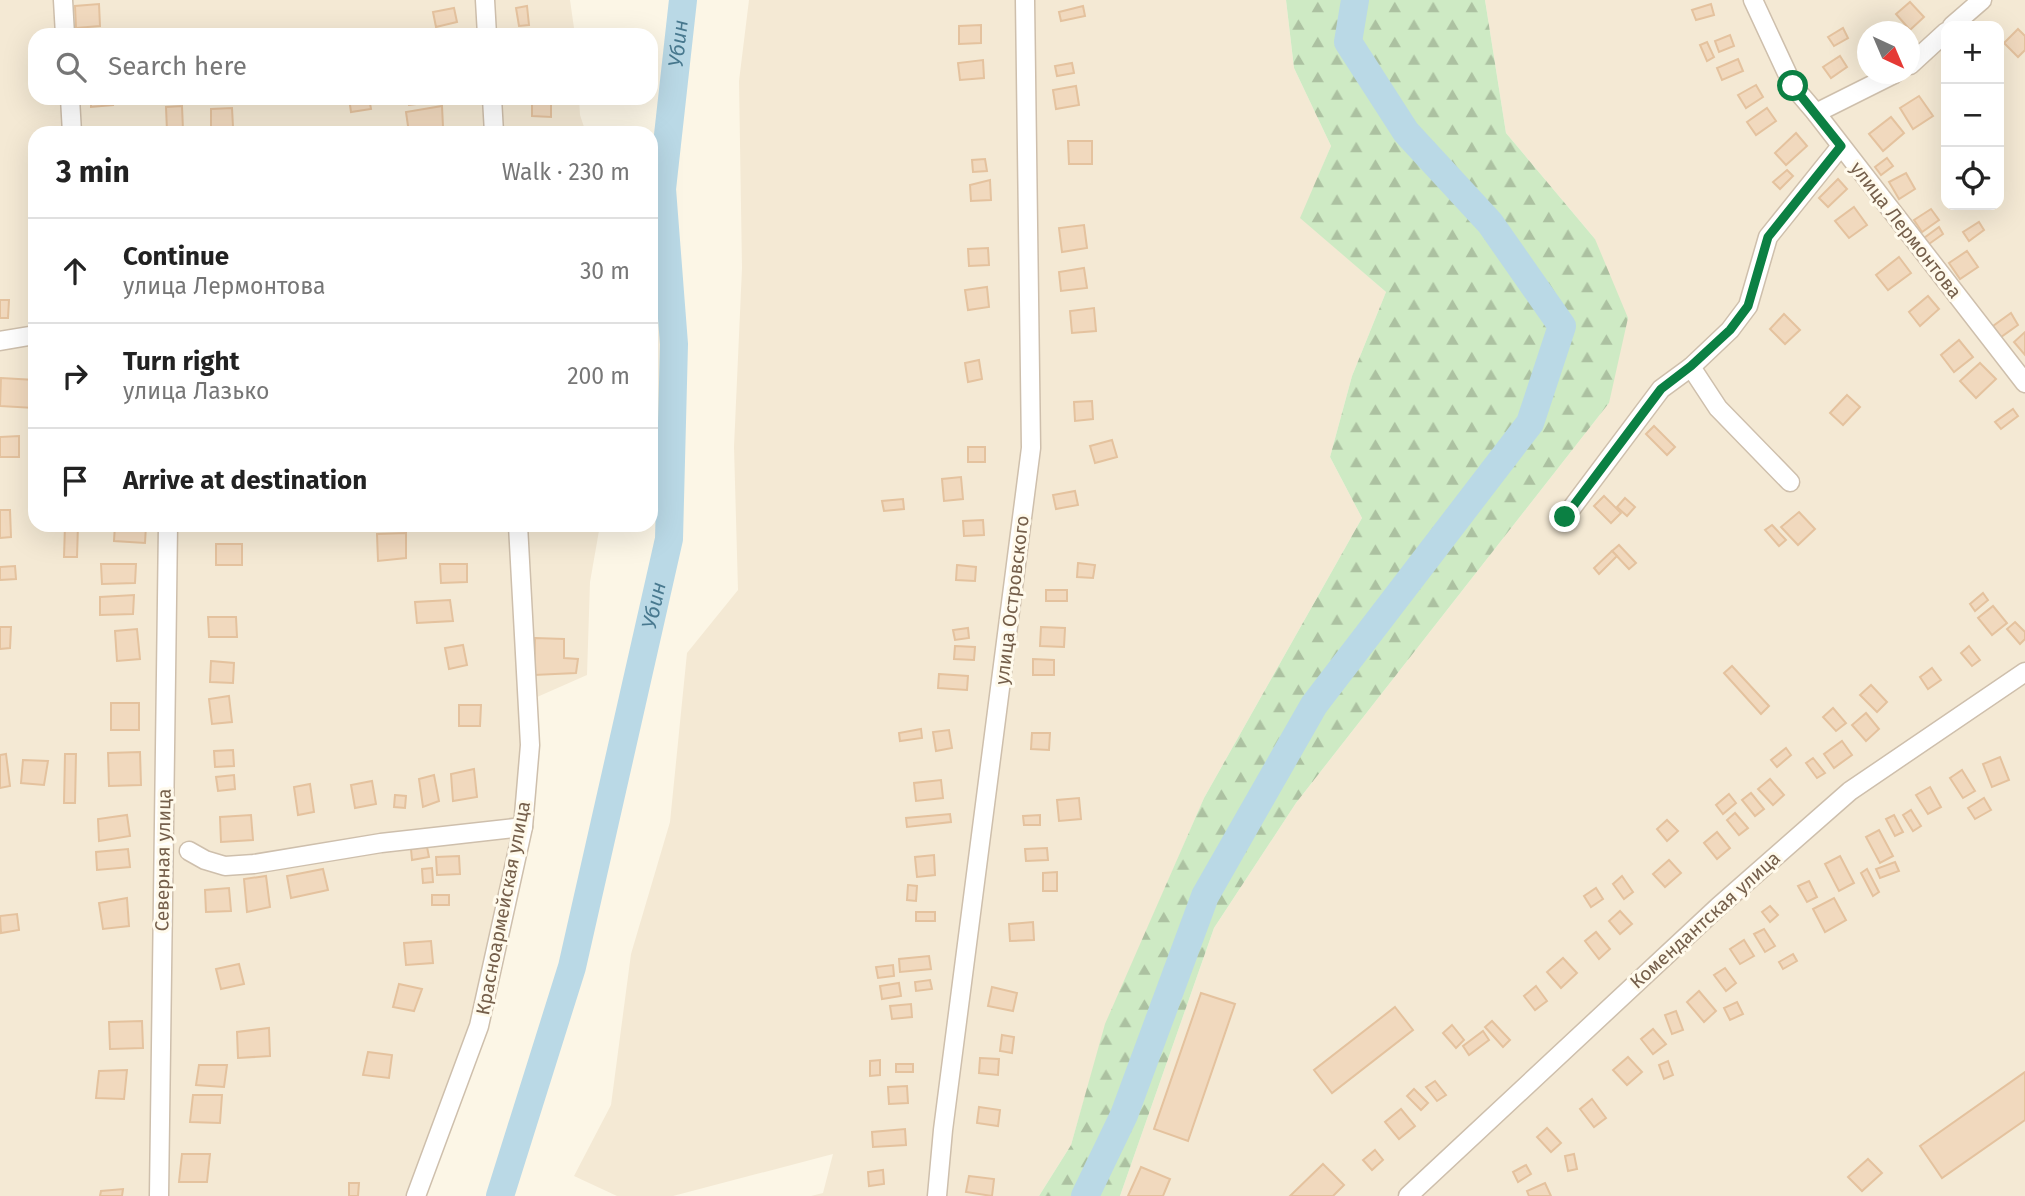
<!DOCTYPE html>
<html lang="en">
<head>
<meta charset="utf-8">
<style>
	:root { --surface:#fff; --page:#f2f2f2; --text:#222; --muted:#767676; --line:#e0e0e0 }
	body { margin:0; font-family:"Fira Sans",sans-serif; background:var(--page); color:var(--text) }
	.controls { position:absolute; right:21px; top:21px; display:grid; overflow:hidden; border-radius:14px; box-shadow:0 7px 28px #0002 }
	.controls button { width:63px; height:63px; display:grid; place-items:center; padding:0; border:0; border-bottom:2px solid var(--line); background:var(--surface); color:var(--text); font:35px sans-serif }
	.compass { position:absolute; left:1857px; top:21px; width:63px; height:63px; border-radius:50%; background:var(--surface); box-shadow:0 7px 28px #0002; rotate:136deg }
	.stop { position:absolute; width:21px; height:21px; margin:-16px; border:5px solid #0b8043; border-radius:50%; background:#fff }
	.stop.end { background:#0b8043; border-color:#fff; box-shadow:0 2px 7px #0008 }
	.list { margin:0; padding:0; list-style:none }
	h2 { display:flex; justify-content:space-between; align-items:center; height:91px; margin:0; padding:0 28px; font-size:30px }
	h2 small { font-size:23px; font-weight:400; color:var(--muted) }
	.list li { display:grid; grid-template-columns:46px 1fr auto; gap:21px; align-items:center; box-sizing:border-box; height:105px; padding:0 28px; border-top:2px solid var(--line) }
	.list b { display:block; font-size:26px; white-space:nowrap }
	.list p { margin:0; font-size:23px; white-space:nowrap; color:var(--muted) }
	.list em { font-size:23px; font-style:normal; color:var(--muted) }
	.icon { flex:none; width:38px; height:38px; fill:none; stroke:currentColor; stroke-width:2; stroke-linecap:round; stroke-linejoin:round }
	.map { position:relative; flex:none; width:2025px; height:1196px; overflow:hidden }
	.search { position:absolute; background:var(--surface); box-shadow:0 7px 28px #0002; left:28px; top:28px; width:630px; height:77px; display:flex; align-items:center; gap:18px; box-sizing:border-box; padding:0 24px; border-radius:21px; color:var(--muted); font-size:26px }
	.panel { position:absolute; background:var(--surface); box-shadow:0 7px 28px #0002; left:28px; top:126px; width:630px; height:406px; border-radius:21px }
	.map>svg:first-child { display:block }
	.residential { fill:#f4e9d4; fill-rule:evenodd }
	.forest { fill:url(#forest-firs) }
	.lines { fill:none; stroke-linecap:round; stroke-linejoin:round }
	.river { stroke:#bad9e6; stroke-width:28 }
	.building { fill:#f1d9be; stroke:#e4c29e; stroke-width:2 }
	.minor-casing { stroke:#cebfac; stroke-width:21 }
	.minor { stroke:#fff; stroke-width:18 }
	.route { stroke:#0b8043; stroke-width:9 }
	.labels { text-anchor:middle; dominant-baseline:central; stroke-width:6; stroke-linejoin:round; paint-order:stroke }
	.street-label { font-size:19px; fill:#755f4b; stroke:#fffaec }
	.water-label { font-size:21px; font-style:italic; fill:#48798f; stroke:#fffaec }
</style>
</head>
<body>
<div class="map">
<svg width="2025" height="1196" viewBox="0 0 2025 1196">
	<defs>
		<pattern id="forest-firs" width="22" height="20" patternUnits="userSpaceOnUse" patternTransform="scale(1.75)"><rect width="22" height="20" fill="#ceeac4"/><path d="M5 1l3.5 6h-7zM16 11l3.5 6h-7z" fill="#acc1a1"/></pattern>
	</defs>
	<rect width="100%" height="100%" fill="#fcf6e6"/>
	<g class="residential">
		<path d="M0,0H570L575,35H35V98H579L580,115L586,133H35V525H600L590,582L587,675L528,701L530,745L479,1026L416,1196H0Z"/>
		<path d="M749,0H1286L1294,68L1331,146L1301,218L1386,292L1352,376L1330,457L1362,518L1204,798L1106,1024L1071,1145L1039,1196H811L823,1193L833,1154L673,1196H617L574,1176L611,1105L631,954L670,822L687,653L738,590L734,447L742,268L739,81Z"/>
		<path d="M1485,0H2025V1196H1120L1214,928L1296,803L1609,403L1595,239L1506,133ZM1946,26H1999V205H1946ZM1868,32H1910V74H1868Z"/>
	</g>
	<path class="forest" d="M1286,0H1485L1506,133L1595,239L1628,318L1609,403L1296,803L1214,928L1120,1196H1039L1071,1145L1105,1024L1204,798L1362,518L1330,457L1352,376L1386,292L1300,218L1331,146L1294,68Z"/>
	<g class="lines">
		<g class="river">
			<path id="s1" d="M500,1196L572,967L669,539L674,344L662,189L683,0"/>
			<path d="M1085,1196L1124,1115L1205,896L1314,705L1530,423L1562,326L1490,223L1406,132L1348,42L1355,0"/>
		</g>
	</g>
	<g class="building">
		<path d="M1910,2L1924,17L1910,30L1896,14Z"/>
		<path d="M99,4L100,26L76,28L75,6Z"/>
		<path d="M1711,4L1714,15L1696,20L1692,10Z"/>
		<path d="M527,6L529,25L519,26L516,8Z"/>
		<path d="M1083,6L1085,16L1061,21L1059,12Z"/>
		<path d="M454,8L457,22L436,27L433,12Z"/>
		<path d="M981,25V43L959,44V26Z"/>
		<path d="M1843,28L1848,38L1834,46L1828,37Z"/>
		<path d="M2018,29L2025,36V50L2018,57L2004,43Z"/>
		<path d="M1730,35L1734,46L1719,52L1715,41Z"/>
		<path d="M1707,42L1714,57L1707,61L1700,45Z"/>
		<path d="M1840,56L1847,67L1831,78L1823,67Z"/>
		<path d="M1738,59L1743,71L1722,80L1717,68Z"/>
		<path d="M983,60L984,78L960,80L958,63Z"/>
		<path d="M1072,63L1074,73L1057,76L1055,66Z"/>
		<path d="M1756,85L1763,97L1746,108L1738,95Z"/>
		<path d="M1076,86L1079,105L1056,109L1053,90Z"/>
		<path d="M1919,96L1933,116L1913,129L1900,108Z"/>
		<path d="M91,98H112L113,105L91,107Z"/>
		<path d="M349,98H369L371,109L351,112Z"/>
		<path d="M407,98H440V101L409,105Z"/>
		<path d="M532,99L551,100V117L532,116Z"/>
		<path d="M182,106L183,130L167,131L166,107Z"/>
		<path d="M442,106L443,127L409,133L406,112Z"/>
		<path d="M232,108L233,127L211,128V109Z"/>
		<path d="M1767,108L1776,121L1756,135L1747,122Z"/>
		<path d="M1891,117L1904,133L1883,151L1869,134Z"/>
		<path d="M1796,133L1807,146L1786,165L1775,153Z"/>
		<path d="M1068,141H1092V164H1069Z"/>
		<path d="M1887,158L1893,166L1881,175L1875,167Z"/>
		<path d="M985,159L987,171L973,172L972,160Z"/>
		<path d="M1787,170L1793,176L1780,189L1773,182Z"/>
		<path d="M1906,173L1915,189L1899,199L1889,182Z"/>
		<path d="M1838,179L1847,189L1828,207L1819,198Z"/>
		<path d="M990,180L991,200L971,201L970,185Z"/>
		<path d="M1854,207L1867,225L1849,238L1835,221Z"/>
		<path d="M1931,209L1939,220L1922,232L1914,220Z"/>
		<path d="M1979,222L1984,230L1969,241L1963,232Z"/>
		<path d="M1084,225L1087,248L1062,252L1059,228Z"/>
		<path d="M1939,227L1943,234L1929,244L1924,238Z"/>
		<path d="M988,248L989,265L969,266L968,249Z"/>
		<path d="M1967,251L1978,267L1960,279L1949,263Z"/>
		<path d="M1899,257L1911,273L1888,290L1876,275Z"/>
		<path d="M1084,268L1087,288L1061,291L1059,272Z"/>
		<path d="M987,287L989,307L968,310L965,290Z"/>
		<path d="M1928,296L1939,309L1920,326L1909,312Z"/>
		<path d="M0,300H9L8,318H0Z"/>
		<path d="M1094,308L1096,331L1072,333L1070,311Z"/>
		<path d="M2011,313L2018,325L2001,337L1993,326Z"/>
		<path d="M1784,314L1800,330L1785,344L1770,329Z"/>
		<path d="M2025,332V355L2014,342Z"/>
		<path d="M1959,340L1973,357L1954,372L1941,355Z"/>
		<path d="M979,360L982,379L968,382L965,363Z"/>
		<path d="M1980,363L1996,379L1976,398L1960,381Z"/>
		<path d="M1,378L35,380L34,408L0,406Z"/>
		<path d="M1847,395L1860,407L1843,425L1830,413Z"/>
		<path d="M1092,401L1093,419L1075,421L1074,402Z"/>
		<path d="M2013,409L2018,416L2001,429L1995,422Z"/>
		<path d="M1654,426L1675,447L1667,455L1646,434Z"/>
		<path d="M19,436V457H0V437Z"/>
		<path d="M1112,440L1117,457L1095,463L1090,446Z"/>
		<rect x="968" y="447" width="17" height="15"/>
		<path d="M961,477L963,499L944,501L942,479Z"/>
		<path d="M1075,491L1078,505L1056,509L1053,495Z"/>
		<path d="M1604,496L1621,513L1611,523L1594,506Z"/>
		<path d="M1625,498L1635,507L1627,516L1617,507Z"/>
		<path d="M903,499L904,509L884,511L882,501Z"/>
		<path d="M0,510H10L11,537L0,538Z"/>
		<path d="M1799,512L1815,529L1798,545L1781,527Z"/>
		<path d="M983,520L984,535L964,536L963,521Z"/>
		<path d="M65,525H78L77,557H64Z"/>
		<path d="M115,525H146L145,543L114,541Z"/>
		<path d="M1772,525L1786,540L1779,546L1765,530Z"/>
		<path d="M406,533V558L378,561L377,534Z"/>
		<rect x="216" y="544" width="26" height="21"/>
		<path d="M1619,545L1636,563L1629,569L1612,551Z"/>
		<path d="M1612,551L1617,556L1599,574L1594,568Z"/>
		<path d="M1078,563L1095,565L1093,578L1077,577Z"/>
		<path d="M101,564H136L135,583L102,584Z"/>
		<path d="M440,564H467V582L441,583Z"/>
		<path d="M957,565L976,567L975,581L956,580Z"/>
		<path d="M15,566L16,579L0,580V567Z"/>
		<rect x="1046" y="590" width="21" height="11"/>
		<path d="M1983,593L1988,600L1975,611L1970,604Z"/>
		<path d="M134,595L133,614L100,615V597Z"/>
		<path d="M450,600L453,621L417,623L415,602Z"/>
		<path d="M1993,606L2007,623L1992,635L1978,618Z"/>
		<path d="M208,617H236L237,637H209Z"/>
		<path d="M2015,622L2025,632V639L2020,644L2007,629Z"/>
		<path d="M0,627H11L10,648L0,649Z"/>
		<path d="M1041,627L1065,628L1064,647L1040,646Z"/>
		<path d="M968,628L969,638L955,640L953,630Z"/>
		<path d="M137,629L140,659L117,661L115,631Z"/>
		<path d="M535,638L564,639V658L578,659L576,673L534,675Z"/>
		<path d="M463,645L467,665L449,669L445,648Z"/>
		<path d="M955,646L975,647L974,660L954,659Z"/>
		<path d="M1969,646L1980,660L1972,666L1961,653Z"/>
		<path d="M1033,659L1054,660V675H1033Z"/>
		<path d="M211,661L234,663L233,683L210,682Z"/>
		<path d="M1732,666L1769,706L1761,714L1724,673Z"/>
		<path d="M1932,668L1941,680L1928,689L1920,677Z"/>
		<path d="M939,674L968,676L967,690L938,688Z"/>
		<path d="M1871,685L1887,702L1877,712L1860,695Z"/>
		<path d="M229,696L232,722L212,724L209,699Z"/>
		<rect x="111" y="703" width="28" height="27"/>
		<path d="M459,705H481L480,726H459Z"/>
		<path d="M1833,708L1846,723L1836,731L1823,717Z"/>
		<path d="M1866,713L1879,729L1866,741L1852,725Z"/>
		<path d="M921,729L922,738L900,741L899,733Z"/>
		<path d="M949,730L952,748L936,751L933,732Z"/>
		<path d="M1032,733H1050L1049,750L1031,749Z"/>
		<path d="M1842,741L1852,755L1834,768L1824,754Z"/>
		<path d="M1786,748L1791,755L1777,767L1771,760Z"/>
		<path d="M233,750L234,766L215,767L214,751Z"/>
		<path d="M140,752L141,785L109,786L108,753Z"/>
		<path d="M6,754L10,786L0,788V755Z"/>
		<path d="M65,754H76L75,803H64Z"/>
		<path d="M2000,757L2009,780L1992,787L1983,764Z"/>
		<path d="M1813,758L1825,773L1817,778L1806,763Z"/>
		<path d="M23,760L48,761L44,785L21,783Z"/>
		<path d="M474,769L477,797L453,801L451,774Z"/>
		<path d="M1962,770L1975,791L1963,798L1950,778Z"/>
		<path d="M234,775L235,789L218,791L216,777Z"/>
		<path d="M434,775L439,801L423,807L419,779Z"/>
		<path d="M1770,779L1784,795L1773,805L1758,789Z"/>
		<path d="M941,780L943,798L916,801L914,783Z"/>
		<path d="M372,781L376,804L355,808L351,785Z"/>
		<path d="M310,784L314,812L298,815L294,787Z"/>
		<path d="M1930,787L1941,807L1928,814L1916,795Z"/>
		<path d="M1751,793L1764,809L1755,816L1742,800Z"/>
		<path d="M1729,794L1736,803L1723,814L1716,805Z"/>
		<path d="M395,795L406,796L405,808L394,807Z"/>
		<path d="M1079,798L1081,819L1059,821L1057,800Z"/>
		<path d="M1984,798L1991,810L1975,819L1968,808Z"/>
		<path d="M1911,810L1921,826L1913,831L1903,815Z"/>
		<path d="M1735,813L1748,828L1739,835L1727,820Z"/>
		<path d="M950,814L951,822L907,827L906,818Z"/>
		<path d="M127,815L130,836L99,841L98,819Z"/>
		<path d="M251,815L253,840L221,842L220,817Z"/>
		<path d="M1040,815V825H1024L1023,816Z"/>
		<path d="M1894,815L1903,832L1895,836L1886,819Z"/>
		<path d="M1667,820L1678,831L1667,841L1657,829Z"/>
		<path d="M1879,830L1893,856L1880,863L1866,837Z"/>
		<path d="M1717,832L1730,848L1717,859L1704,843Z"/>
		<path d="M427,847L429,857L412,860L411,849Z"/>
		<path d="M1047,848L1048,860L1026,861L1025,849Z"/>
		<path d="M128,849L130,867L97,870L96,852Z"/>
		<path d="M934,855L935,875L917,877L915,857Z"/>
		<path d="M459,856L460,874L437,875L436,857Z"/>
		<path d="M1840,856L1854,883L1839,891L1825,864Z"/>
		<path d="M1669,860L1681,873L1665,887L1653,874Z"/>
		<path d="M1895,862L1899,871L1880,878L1876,869Z"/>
		<path d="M432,868L433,882L423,883L422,869Z"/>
		<path d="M323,869L328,890L291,898L287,876Z"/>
		<path d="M1867,869L1879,892L1873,896L1861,873Z"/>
		<path d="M1057,872V891H1043V873Z"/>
		<path d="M266,876L270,907L247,912L244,879Z"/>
		<path d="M1622,876L1633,892L1624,899L1613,884Z"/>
		<path d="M1809,881L1817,897L1807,902L1798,886Z"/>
		<path d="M908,885L917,886L916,901L907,900Z"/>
		<path d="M229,888L231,911L206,912L205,890Z"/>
		<path d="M1596,888L1603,899L1591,907L1584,896Z"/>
		<rect x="432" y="895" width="17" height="10"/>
		<path d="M127,898L129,926L103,929L99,903Z"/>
		<path d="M1834,898L1846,920L1825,932L1813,909Z"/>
		<path d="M1770,906L1778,915L1770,922L1762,912Z"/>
		<path d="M1620,911L1632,924L1620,934L1609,921Z"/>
		<rect x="916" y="912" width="19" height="9"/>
		<path d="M17,914L19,930L1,933L0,916Z"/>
		<path d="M1033,922L1034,940L1010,941L1009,924Z"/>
		<path d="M1764,929L1775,946L1765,952L1754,934Z"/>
		<path d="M1596,932L1610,949L1599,959L1585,941Z"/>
		<path d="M1744,940L1754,956L1740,964L1730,949Z"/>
		<path d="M431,941L433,963L406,965L404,943Z"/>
		<path d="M1793,954L1797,961L1783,969L1779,962Z"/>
		<path d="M929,956L931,969L900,972L899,959Z"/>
		<path d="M1563,958L1577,973L1561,988L1547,972Z"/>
		<path d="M239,964L244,984L221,989L216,969Z"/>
		<path d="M893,965L894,976L878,978L876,967Z"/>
		<path d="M1725,968L1736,983L1726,991L1714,975Z"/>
		<path d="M930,980L932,989L916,991L915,982Z"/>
		<path d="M899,983L901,996L882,999L880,986Z"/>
		<path d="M399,984L422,989L414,1011L393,1007Z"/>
		<path d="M1536,986L1547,1001L1535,1010L1524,996Z"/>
		<path d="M992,987L1017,993L1013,1011L988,1006Z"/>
		<path d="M1699,991L1716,1011L1704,1022L1687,1002Z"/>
		<path d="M1201,993L1235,1004L1188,1141L1154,1129Z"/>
		<path d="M1737,1002L1743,1014L1730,1020L1724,1008Z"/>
		<path d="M911,1004L912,1017L892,1019L890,1006Z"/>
		<path d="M1395,1007L1413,1030L1332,1093L1314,1070Z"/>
		<path d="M1676,1011L1683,1030L1672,1034L1665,1015Z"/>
		<path d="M142,1021L143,1048L110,1049L109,1022Z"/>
		<path d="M1492,1021L1510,1040L1503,1047L1485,1027Z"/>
		<path d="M1452,1025L1464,1040L1456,1048L1443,1033Z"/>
		<path d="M269,1028L270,1056L238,1058L237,1032Z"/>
		<path d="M1653,1029L1666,1044L1653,1054L1641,1039Z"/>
		<path d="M1483,1031L1489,1040L1469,1055L1463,1046Z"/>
		<path d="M1002,1035L1014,1037L1012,1053L1000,1051Z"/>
		<path d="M368,1052L392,1055L389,1078L363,1075Z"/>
		<path d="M1628,1057L1642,1072L1627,1085L1613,1070Z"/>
		<path d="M980,1058L999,1059L998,1075L979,1073Z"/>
		<path d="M880,1060V1075L870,1076V1061Z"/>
		<path d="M1668,1061L1673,1075L1664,1079L1659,1065Z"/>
		<rect x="896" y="1064" width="17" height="8"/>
		<path d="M199,1065H227L224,1087L196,1085Z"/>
		<path d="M127,1070L124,1099L96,1098L99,1071Z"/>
		<path d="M2025,1072V1120L1942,1178L1920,1146Z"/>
		<path d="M1435,1081L1446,1095L1437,1101L1426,1087Z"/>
		<path d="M907,1086L908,1103L889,1104L888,1087Z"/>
		<path d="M1414,1089L1428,1103L1421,1110L1407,1096Z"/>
		<path d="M193,1095H222L220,1123L190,1122Z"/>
		<path d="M1592,1099L1606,1118L1594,1127L1580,1109Z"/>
		<path d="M979,1107L1000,1110L998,1126L977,1123Z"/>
		<path d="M1401,1109L1415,1126L1399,1139L1385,1122Z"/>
		<path d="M1547,1128L1561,1143L1551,1152L1537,1137Z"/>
		<path d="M905,1129L906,1145L873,1147L872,1132Z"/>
		<path d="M1375,1150L1383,1160L1372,1170L1363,1160Z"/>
		<path d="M182,1154H210L207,1182H179Z"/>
		<path d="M1574,1154L1577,1169L1568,1171L1565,1156Z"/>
		<path d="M1868,1159L1882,1173L1862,1191L1848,1177Z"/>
		<path d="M1323,1164L1344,1185L1333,1196H1290Z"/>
		<path d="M1526,1165L1531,1174L1518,1182L1513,1172Z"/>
		<path d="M1141,1167L1170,1179L1163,1196H1128Z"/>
		<path d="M883,1170L884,1184L869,1186L868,1172Z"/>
		<path d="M969,1176L994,1179L992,1196L966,1192Z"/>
		<path d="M349,1183H359L358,1196H349Z"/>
		<path d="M1545,1183L1551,1196H1529L1527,1191Z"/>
		<path d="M123,1189L122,1196H100L101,1191Z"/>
	</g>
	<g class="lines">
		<g class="minor-casing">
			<g id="minor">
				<path d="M63,0L65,35"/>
				<path d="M485,0L487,35"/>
				<path d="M1753,0L1793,86L1816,113L2025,383"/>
				<path d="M1952,26L1982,0"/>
				<path d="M1910,65L1946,32"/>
				<path d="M70,98L72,133"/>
				<path d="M492,98L494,133"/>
				<path d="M1816,113L1894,74"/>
				<path d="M0,341L35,335"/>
				<path d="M1691,367L1718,408L1790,482"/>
				<path d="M1565,517L1661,389L1691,367L1730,330L1748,306L1768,237L1841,146"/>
				<path d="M189,851L205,860L225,866L254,864L381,843L523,827"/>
				<path d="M159,1196L168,525"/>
				<path d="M416,1196L479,1026L523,827L530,745L518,525"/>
				<path d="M937,1196L943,1130L1031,448L1025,0"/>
				<path d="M1408,1196L1718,907L1850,791L2025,672"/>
			</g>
		</g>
		<use href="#minor" class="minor"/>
	</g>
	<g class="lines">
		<path class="route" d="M1565,517L1661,389L1691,366L1730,330L1748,306L1768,237L1841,146L1793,86"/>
	</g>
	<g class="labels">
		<g class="street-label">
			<text transform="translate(1906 230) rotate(52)">улица Лермонтова</text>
			<text transform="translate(1012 600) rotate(-83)">улица Островского</text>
			<text transform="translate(163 860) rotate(-89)">Северная улица</text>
			<text transform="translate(503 908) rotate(-79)">Красноармейская улица</text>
			<text transform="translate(1705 920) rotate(-42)">Комендантская улица</text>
		</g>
		<g class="water-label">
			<text stroke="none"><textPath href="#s1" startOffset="1176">Убин</textPath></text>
			<text stroke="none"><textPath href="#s1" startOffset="611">Убин</textPath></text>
		</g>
	</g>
</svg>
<div class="controls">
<button>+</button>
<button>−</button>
<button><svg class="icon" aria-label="locate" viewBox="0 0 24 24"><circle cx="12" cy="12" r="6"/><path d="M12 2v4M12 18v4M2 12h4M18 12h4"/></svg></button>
</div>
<svg class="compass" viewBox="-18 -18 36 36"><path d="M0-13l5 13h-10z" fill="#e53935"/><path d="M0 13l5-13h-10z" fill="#767676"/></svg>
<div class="stop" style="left:1793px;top:86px"></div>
<div class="stop end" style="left:1565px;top:517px"></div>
<div class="search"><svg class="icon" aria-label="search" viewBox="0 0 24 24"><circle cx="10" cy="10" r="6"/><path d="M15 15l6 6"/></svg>Search here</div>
<section class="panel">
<h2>3 min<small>Walk · 230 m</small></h2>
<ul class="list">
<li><svg class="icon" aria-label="ahead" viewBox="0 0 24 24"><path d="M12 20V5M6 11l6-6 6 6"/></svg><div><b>Continue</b><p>улица Лермонтова</p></div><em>30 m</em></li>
<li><svg class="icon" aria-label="right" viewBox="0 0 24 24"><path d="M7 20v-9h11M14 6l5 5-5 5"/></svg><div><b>Turn right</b><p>улица Лазько</p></div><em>200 m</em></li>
<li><svg class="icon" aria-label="arrive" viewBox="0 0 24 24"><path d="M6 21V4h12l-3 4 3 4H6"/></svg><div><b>Arrive at destination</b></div></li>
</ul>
</section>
</div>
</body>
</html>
